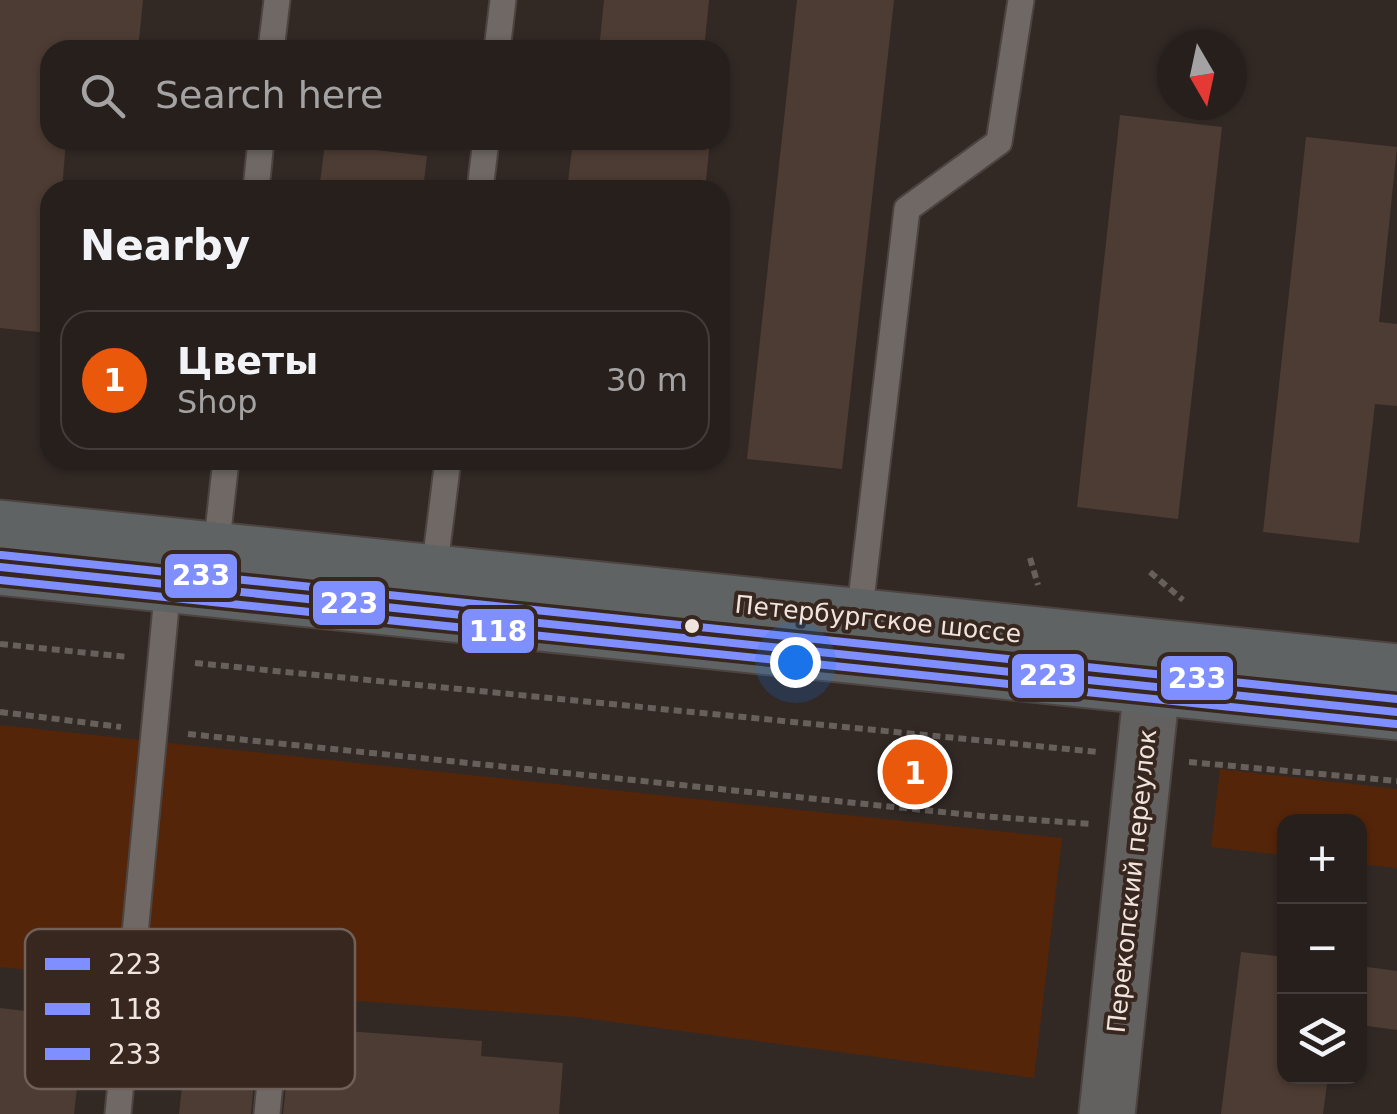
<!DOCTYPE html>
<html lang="en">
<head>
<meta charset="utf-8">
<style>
	:root { --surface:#261f1c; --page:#322c29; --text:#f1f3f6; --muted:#a4a2a3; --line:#423d3b; --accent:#ea580c }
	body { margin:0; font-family:"DejaVu Sans",sans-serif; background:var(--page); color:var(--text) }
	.controls { position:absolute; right:30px; bottom:30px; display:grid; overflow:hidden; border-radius:20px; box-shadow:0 2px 8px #0004 }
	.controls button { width:90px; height:90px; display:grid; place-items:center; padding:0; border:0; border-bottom:2px solid var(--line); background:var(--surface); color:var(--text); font:50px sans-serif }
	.compass { position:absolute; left:1157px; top:30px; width:90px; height:90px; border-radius:50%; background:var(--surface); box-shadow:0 2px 8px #0004; rotate:171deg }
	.you { position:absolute; left:795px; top:662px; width:35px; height:35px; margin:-25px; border:8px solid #fff; border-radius:50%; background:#1a73e8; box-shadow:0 0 0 15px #1a73e833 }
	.badge { display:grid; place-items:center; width:65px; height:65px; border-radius:50%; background:var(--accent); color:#fff; font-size:32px; font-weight:700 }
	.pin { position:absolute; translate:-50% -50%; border:5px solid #fff; box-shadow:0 2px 10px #0006 }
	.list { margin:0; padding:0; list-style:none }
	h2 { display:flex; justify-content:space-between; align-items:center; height:130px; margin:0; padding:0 40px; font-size:42px }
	h2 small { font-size:32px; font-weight:400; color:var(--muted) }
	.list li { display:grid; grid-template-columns:65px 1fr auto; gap:30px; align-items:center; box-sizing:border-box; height:140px; margin:0 20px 20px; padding:0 20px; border:2px solid var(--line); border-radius:30px }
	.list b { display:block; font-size:38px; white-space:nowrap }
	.list p { margin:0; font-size:32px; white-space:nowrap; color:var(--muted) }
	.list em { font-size:32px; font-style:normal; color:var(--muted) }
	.icon { flex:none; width:55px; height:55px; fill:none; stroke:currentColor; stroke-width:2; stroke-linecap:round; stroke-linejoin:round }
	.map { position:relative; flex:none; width:1397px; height:1114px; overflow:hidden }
	.search { position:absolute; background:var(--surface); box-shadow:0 2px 8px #0004; left:40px; top:40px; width:690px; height:110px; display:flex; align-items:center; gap:25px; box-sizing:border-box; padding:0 35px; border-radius:30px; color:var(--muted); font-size:38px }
	.panel { position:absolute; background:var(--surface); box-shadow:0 2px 8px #0004; left:40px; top:180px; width:690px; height:290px; border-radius:30px }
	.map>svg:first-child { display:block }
	.green { fill:#552509 }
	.building { fill:#4d3c33 }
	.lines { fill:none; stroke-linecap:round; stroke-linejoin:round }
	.lane-casing { stroke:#4d4441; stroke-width:29 }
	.secondary-casing { stroke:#4d4441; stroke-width:59 }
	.primary-casing { stroke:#4d4441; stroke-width:59 }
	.path { stroke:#665f5c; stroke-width:6; stroke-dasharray:8 5; stroke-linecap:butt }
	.lane { stroke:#6f6865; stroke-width:25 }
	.secondary { stroke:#636160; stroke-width:55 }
	.primary { stroke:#606363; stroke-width:55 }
	.bus-1-casing { stroke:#38271f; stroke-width:15 }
	.bus-2-casing { stroke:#38271f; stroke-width:15 }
	.bus-3-casing { stroke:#38271f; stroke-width:15 }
	.bus-1 { stroke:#808fff; stroke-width:8 }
	.bus-2 { stroke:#808fff; stroke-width:8 }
	.bus-3 { stroke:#808fff; stroke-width:8 }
	.bus-dot { fill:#f0e4df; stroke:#38271f; stroke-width:4 }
	.labels { text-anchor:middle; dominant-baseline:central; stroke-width:8; stroke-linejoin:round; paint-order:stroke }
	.street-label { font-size:25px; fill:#f0e4df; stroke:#38271f }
	.key { fill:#38271f; stroke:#6f6059; stroke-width:2.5 }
	.key-label { font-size:28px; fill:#f0e4df }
	.line-badge { stroke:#38271f; stroke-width:4 }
	.badge-label { font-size:28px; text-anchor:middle; font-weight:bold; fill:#fff }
</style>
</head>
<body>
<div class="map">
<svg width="1397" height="1114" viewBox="0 0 1397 1114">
	<rect width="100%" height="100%" fill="#322925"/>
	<g class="green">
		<path d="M0,725L1062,838L1034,1078L576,1017L249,993L0,967Z"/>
		<path d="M1220,769L1397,789V868L1360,864V822H1284V855L1211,847Z"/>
	</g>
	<g class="building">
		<path d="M0,0H143L138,50L76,44L75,50H50V140H66L62,190H50L48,333L0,328Z"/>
		<path d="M604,0H709L704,50H599Z"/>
		<path d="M797,0H894L842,469L747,459Z"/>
		<path d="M1120,115L1222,127L1178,519L1077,507Z"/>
		<path d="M1306,137L1397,147L1379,322L1397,324V406L1375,404L1359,543L1263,532Z"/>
		<path d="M573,140H710L705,190H567Z"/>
		<path d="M325,144L427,156L423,190H319Z"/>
		<path d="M1241,952L1284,957V1076H1328L1323,1114H1221Z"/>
		<path d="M1360,966L1397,971V1030L1360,1025Z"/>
		<path d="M147,980L249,993L246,1024L259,1025L251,1114H179L188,1030L143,1025Z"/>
		<path d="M0,1008L85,1018L74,1114H0Z"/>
		<path d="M292,1027L482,1041L481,1056L563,1063L559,1114H283Z"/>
	</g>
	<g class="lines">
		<g class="lane-casing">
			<g id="lane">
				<path d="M271,50L277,0"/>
				<path d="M497,50L503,0"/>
				<path d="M256,190L261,140"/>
				<path d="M480,190L486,140"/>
				<path d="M216,550L226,460"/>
				<path d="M434,572L448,460"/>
				<path d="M859,617L907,209L999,142L1021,0"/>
				<path d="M132,952L281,967L267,1114"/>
				<path d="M118,1114L168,585"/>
			</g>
		</g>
		<g class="secondary-casing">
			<path id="secondary" d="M1107,1114L1156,648"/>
		</g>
		<g class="primary-casing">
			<g id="primary">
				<path d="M0,528L1397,672"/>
				<path d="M0,567L1397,712"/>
			</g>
		</g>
		<g class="path">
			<path d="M1030,558L1038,585"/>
			<path d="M1150,572L1183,600"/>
			<path d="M0,644L128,657"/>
			<path d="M195,663L1098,752"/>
			<path d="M0,712L121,727"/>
			<path d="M188,734L981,816L1091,824"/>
			<path d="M1189,762L1397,781"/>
		</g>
		<use href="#lane" class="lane"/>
		<use href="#secondary" class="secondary"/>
		<use href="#primary" class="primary"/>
		<g class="bus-1-casing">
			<path id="bus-1" d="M0,567L1397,712"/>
		</g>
		<g class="bus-2-casing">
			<path id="bus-2" d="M0,580L1396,724"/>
		</g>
		<g class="bus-3-casing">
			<path id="bus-3" d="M1,555L1397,699"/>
		</g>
		<use href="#bus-1" class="bus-1"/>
		<use href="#bus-2" class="bus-2"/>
		<use href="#bus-3" class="bus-3"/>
	</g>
	<circle class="bus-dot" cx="692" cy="626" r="9"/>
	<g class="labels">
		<g class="street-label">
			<text transform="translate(878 619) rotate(6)">Петербургское шоссе</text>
			<text transform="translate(1132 881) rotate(-84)">Перекопский переулок</text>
		</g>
	</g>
	<rect x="25" y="929" width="330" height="160" rx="15" class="key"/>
	<rect x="45" y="958" width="45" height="12" fill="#808fff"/>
	<rect x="45" y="1003" width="45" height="12" fill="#808fff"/>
	<rect x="45" y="1048" width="45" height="12" fill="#808fff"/>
	<g class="key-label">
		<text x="108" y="974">223</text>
		<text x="108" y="1019">118</text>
		<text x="108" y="1064">233</text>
	</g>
	<g class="line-badge">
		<rect x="163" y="552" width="76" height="48" rx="10" fill="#808fff"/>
		<rect x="311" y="579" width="76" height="48" rx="10" fill="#808fff"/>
		<rect x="460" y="607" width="76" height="48" rx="10" fill="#808fff"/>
		<rect x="1010" y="652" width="76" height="48" rx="10" fill="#808fff"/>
		<rect x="1159" y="654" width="76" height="48" rx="10" fill="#808fff"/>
	</g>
	<g class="badge-label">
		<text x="201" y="585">233</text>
		<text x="349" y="613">223</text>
		<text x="498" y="641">118</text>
		<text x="1048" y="685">223</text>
		<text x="1197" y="688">233</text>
	</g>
</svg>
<div class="controls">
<button>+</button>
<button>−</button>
<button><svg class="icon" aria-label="layers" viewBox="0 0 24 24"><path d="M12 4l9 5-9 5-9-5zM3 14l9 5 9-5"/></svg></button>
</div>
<svg class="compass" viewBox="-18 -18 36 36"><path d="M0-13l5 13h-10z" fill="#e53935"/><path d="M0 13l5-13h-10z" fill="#a4a2a3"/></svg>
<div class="you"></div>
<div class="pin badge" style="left:915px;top:772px">1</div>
<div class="search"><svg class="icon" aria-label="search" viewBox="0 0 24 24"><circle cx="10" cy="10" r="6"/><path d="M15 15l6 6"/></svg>Search here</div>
<section class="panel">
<h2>Nearby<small></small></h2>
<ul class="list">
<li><span class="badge">1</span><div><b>Цветы</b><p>Shop</p></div><em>30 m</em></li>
</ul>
</section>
</div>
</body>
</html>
